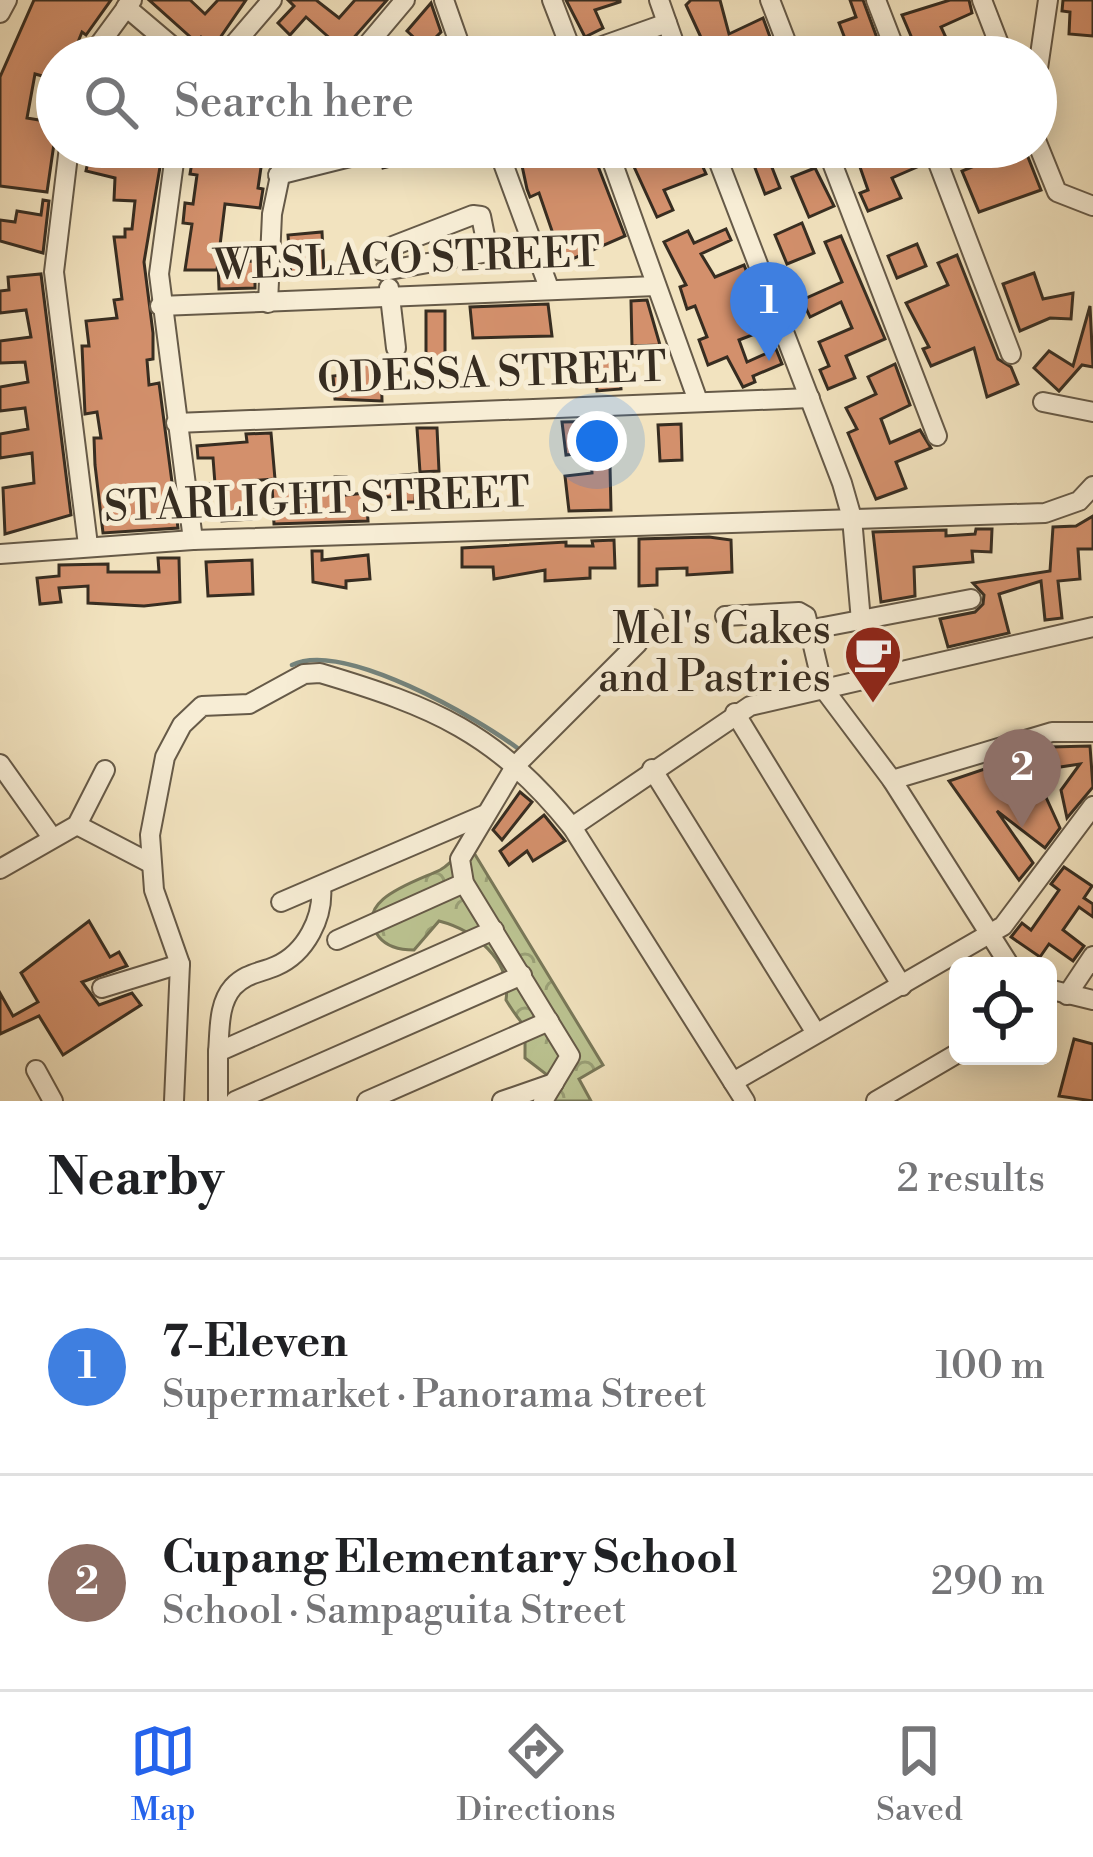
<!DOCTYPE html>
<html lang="en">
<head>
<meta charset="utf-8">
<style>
	:root { --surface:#fff; --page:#f2f2f2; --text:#202124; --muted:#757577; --line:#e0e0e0; --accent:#2563eb }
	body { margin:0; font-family:"Libre Bodoni",serif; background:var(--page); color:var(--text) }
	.controls { position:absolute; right:36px; bottom:36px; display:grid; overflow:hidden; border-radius:18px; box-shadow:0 6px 30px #0003 }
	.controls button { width:108px; height:108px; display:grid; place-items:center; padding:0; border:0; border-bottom:3px solid var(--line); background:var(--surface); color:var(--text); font:60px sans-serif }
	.you { position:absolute; left:597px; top:441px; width:42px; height:42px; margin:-30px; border:9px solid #fff; border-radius:50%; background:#1a73e8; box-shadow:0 0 0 18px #1a73e833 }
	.badge { display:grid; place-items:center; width:78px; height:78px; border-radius:50%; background:var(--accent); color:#fff; font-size:39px; font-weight:700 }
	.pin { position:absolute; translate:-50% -99px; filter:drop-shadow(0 3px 6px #0008) }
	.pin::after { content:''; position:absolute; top:63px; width:42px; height:36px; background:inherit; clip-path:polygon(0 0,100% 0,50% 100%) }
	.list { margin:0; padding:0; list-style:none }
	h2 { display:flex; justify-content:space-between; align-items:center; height:156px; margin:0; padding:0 48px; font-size:51px }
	h2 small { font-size:39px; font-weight:400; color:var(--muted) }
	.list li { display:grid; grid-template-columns:78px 1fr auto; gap:36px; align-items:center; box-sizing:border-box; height:216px; padding:0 48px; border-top:3px solid var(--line) }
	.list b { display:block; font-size:45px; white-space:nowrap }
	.list p { margin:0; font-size:39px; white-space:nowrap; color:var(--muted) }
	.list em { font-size:39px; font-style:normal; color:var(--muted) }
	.icon { flex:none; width:66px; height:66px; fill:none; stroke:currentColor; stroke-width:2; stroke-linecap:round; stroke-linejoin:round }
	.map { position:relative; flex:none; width:1093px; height:1101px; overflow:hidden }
	.search { position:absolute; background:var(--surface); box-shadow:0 6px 30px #0003; left:36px; right:36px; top:36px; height:132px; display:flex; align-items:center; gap:30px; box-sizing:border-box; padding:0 42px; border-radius:66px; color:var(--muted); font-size:45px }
	.sheet { height:588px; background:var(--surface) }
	nav { display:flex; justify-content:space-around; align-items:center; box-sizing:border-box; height:168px; border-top:3px solid var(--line); background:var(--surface); font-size:33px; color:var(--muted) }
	nav a { display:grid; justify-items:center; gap:6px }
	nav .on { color:var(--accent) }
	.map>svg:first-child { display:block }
	.forest { fill:url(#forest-crowns); stroke:#797859; stroke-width:3 }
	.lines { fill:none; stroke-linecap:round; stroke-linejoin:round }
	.stream { stroke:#74837c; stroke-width:4.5 }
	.building { fill:#d3906c; stroke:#372d21; stroke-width:3 }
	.minor-casing { stroke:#665a48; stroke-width:22 }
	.minor { stroke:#f7edd5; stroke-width:18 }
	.labels { text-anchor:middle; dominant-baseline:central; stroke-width:10; stroke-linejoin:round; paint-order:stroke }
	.street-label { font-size:42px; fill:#372d21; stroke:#f7edd5 }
	.poi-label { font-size:42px; fill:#372d21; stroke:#f7edd5; text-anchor:end }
</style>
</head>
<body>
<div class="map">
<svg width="1093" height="1101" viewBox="0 0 1093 1101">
	<defs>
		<pattern id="forest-crowns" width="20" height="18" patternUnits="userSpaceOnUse" patternTransform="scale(3)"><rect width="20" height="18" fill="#bbc391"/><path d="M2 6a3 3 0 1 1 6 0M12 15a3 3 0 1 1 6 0" fill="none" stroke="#999f76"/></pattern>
	</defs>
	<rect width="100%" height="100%" fill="#f2e3bf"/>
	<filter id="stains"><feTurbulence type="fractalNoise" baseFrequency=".00167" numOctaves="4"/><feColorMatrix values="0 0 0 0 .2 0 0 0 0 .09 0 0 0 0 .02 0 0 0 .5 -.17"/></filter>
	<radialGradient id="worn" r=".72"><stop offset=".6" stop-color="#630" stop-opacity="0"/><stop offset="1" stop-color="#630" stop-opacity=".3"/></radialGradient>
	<path class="forest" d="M468,843L603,1065L579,1079L591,1101H551L546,1074L525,1058C525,1014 527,1035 506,1000C512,960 474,930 439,921L414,950C401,950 388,948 379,937C350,900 418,881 440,870C451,864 459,853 468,843Z"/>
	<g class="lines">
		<path class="stream" d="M292,665C343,640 478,718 520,750"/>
	</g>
	<g class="building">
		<path d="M34,0H111L86,35L82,32L72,57H57V80L35,74L27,118L57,123L47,192L0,186V77Z"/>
		<path d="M149,0H190L205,14L218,0H246L213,48L201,37L196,42Z"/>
		<path d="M288,0H316L339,18L355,0H387L343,50L306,17L290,35L278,23L294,6Z"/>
		<path d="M566,0H620V2L595,10L603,28L585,37Z"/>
		<path d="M691,0H720L729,34L763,18L770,37L738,51L740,57H710L686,5Z"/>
		<path d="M850,0H863L884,57H852L839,23L856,17Z"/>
		<path d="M950,0H969L972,13L941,27L955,57H920L902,15Z"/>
		<path d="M1063,0H1093V36L1069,34L1070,12L1062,11Z"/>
		<path d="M431,3L441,32L425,48L407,31Z"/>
		<path d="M91,147H123L121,157L161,161L144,262L153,333V359L147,360L149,385L159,383L178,528L103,533L95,465L94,438H101L97,412L85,414L82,346H89L86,321L117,318L114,300L122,299L114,237H125V229H132L135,201L114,200L115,178L86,171Z"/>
		<path d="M207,147H264L258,188L263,189L260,208L225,204L217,270H185L192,224L183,223L185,203L193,204L197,175L190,174L192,162L204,164Z"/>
		<path d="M378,147H452V151L383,168Z"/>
		<path d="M518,147H545L553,164L591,148L625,236L563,263L539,193L530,197L527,189Z"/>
		<path d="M625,147H694L706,174L664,190L673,210L657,217Z"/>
		<path d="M747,147H764L780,188L765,194Z"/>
		<path d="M853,147H919L924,164L892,178L901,198L868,211L860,193L868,190Z"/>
		<path d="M995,147H1024L1041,190L979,212L962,171L999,156Z"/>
		<path d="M815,168L834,206L809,217L792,177Z"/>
		<path d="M43,200L49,201L43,253L0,241V220L15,222L17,211L41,215Z"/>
		<path d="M802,223L814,253L787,264L775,235Z"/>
		<path d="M726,229L731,240L701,254L715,277L744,265L750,280L738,285L748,310L760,306L768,329L739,340L747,362L776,349L782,364L753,376L755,382L743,387L727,357L708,365L699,340L707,337L695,306L687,309L680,287L686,285L664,242L688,231L694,243Z"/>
		<path d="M322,232L324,273L291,275L288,235Z"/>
		<path d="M841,236L885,339L846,356L855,378L828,389L820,370L829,366L819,342L852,328L841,302L810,317L802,300L842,282L825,242Z"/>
		<path d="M917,244L926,266L897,278L888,256Z"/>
		<path d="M957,255L998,359L1011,367L1018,384L987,397L974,348L931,366L923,349L929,347L906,303L948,285L938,263Z"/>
		<path d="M255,261V288L219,289L218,262Z"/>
		<path d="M1034,273L1043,299L1073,293L1071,319L1050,318L1020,331L1003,284Z"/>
		<path d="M41,274L71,515L5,534L3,488L34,483L32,453L0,458V434L28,429L25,408L0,411V387L28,382L25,362L0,363V341L31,337L26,310L0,313V291L9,290L8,277Z"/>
		<path d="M647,300L660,345L632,346L631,301Z"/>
		<path d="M548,304L552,336L473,338L470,307Z"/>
		<path d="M1090,306L1093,367L1082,365L1059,391L1034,368L1049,351L1073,366Z"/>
		<path d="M426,311H445V354H456L457,373L426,374Z"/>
		<path d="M618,352L621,389L597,391L594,353Z"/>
		<path d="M381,360L382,401L335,399L333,376L360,373L359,361Z"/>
		<path d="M895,364L910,405L881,419L890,443L920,430L931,448L896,462L906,488L876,499L848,433L857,429L846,408L876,394L868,377Z"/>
		<path d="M609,421L611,510L569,511L565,476L592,473L591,452L566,455L562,422Z"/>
		<path d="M681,424L682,460L660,461L658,425Z"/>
		<path d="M417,428H437L439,471L420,472Z"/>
		<path d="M271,433L275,479L249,481L251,519L222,521L220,493L207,494V484H215L213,458H198L197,446L247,442L246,434Z"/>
		<path d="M416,474L415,502H403V496L370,498L369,478Z"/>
		<path d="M335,477H346L345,495L366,493L368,521L274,524L272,484L294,483V492L335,490Z"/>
		<path d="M1093,516V549H1078L1080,579L1058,581L1062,618L1045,620L1041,581L999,594L1009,633L948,647L940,619L975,612L983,604L984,595L973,583L1050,571L1053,527L1076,526Z"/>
		<path d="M976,529H992L991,552L972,551L973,562L914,567L915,596L881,602L873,532L946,530V536L975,534Z"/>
		<path d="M709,537L731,540L732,572L687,575V568L657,569V585L639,586V539Z"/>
		<path d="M614,540L615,568H590V578L545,581V570L494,579L493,567H462V548L566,542V546H593L592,541Z"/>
		<path d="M312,551H322V560L368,555L370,579L346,581V588L313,582Z"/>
		<path d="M158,558H179L180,602L144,606L88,603V586L59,588L61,602L40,604L37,578L59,576V565L108,564V572H159Z"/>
		<path d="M252,560L253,594L208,596L206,562Z"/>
		<path d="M1090,746L1093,787L1067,818L1061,790L1080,764L1034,771L1060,828L1045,848L997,811L1033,863L1019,880L949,781L1050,747Z"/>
		<path d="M520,792L532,802L502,840L493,830Z"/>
		<path d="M544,815L565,841L533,861L527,851L509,865L500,851Z"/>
		<path d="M1064,867L1092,886L1084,898L1093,904V917L1079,907L1063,930L1084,946L1073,961L1049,944L1040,957L1011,937L1022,923L1031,930L1059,890L1051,884Z"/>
		<path d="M89,921L110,957L119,952L127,966L82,982L99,1005L132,993L141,1005L63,1055L39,1016L0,1034V993L13,1016L38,1002L21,973Z"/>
		<path d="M1074,1039L1093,1044V1101L1059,1096Z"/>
	</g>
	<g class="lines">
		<g class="minor-casing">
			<g id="minor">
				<path d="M444,0L464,57"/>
				<path d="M552,0L574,57"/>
				<path d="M659,0L679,57"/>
				<path d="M770,0L792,57"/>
				<path d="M876,0L898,57"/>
				<path d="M982,0L1004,57"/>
				<path d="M126,7L185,57"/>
				<path d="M0,13L7,0"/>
				<path d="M574,56L667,23"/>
				<path d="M90,57L132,0"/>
				<path d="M223,57L272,0"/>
				<path d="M357,57L405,0"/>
				<path d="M1036,82L1048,0"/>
				<path d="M1036,140L1057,192L1093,206"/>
				<path d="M69,147L54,272L88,545"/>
				<path d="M176,147L159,274L193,540"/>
				<path d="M497,147L549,288"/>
				<path d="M607,147L698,401"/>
				<path d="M713,147L842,483L852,518L861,621"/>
				<path d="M826,147L937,436"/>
				<path d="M932,147L1011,354"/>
				<path d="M278,175L354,156"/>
				<path d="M380,251L473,215L481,216L487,246L483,253L384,271"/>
				<path d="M389,288L396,348"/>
				<path d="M268,303L272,214L286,147"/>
				<path d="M160,306L656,286"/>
				<path d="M1043,402L1093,412"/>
				<path d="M176,423L810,398"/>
				<path d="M0,554L193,540L1045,513L1079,501L1093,486"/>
				<path d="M725,616L799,612L806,616L823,688L892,780L1010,966"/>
				<path d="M813,629L971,599"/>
				<path d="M735,713L902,986"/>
				<path d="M0,764L51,836"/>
				<path d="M652,769L816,1033"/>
				<path d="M892,780L1052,732H1093"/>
				<path d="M77,825L150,863"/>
				<path d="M572,827L750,706L1093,627"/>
				<path d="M0,869L77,825L105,770"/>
				<path d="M281,902L486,814"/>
				<path d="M337,940L464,883"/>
				<path d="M102,988L180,964"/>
				<path d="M1048,989L1093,1000"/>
				<path d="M1067,995L1093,956"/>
				<path d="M218,1052C220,1030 218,1004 233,987C246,973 260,973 276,966C306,953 324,917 321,886"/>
				<path d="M36,1070L53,1101"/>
				<path d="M733,1082L1003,926L1093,806"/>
				<path d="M174,1101L180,964L154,890L150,835L165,757L182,725L202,706L249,704L304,674L320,673C434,707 495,732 572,827L745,1101"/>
				<path d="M218,1101V1052L494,930"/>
				<path d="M235,1101L522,975"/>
				<path d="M367,1101L549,1021"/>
				<path d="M502,1101L554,1083"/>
				<path d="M543,1101L570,1056L464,883L460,859L516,765L637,644L653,619"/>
				<path d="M876,1101L958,1053"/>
			</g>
		</g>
		<use href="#minor" class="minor"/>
	</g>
	<defs>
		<g id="cafe-pin" transform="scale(3)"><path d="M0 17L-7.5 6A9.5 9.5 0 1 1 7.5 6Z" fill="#8f2418" stroke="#f7edd5"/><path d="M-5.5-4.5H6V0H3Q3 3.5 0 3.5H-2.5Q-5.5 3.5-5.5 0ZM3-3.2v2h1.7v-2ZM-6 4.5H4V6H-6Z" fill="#fff"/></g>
	</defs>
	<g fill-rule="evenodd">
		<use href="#cafe-pin" x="873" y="654"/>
	</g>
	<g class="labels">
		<g class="street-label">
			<text transform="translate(407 260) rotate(-2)">WESLACO STREET</text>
			<text transform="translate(492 374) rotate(-2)">ODESSA STREET</text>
			<text transform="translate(317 501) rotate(-2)">STARLIGHT STREET</text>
		</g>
		<g class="poi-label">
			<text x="831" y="630">Mel's Cakes<tspan x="831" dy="48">and Pastries</tspan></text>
		</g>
	</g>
	<rect width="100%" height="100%" filter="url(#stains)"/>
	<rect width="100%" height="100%" fill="url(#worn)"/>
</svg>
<div class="controls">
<button><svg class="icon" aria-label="locate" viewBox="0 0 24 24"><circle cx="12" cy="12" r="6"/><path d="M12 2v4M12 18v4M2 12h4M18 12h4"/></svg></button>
</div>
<div class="you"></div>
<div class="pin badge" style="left:769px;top:361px;background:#3f7fe0">1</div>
<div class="pin badge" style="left:1022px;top:828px;background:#8d6e63">2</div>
<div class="search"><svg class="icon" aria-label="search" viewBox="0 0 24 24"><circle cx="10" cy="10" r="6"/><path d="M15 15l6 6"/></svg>Search here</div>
</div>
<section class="sheet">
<h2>Nearby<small>2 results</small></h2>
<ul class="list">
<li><span class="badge" style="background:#3f7fe0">1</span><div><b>7-Eleven</b><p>Supermarket · Panorama Street</p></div><em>100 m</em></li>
<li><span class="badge" style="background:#8d6e63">2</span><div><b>Cupang Elementary School</b><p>School · Sampaguita Street</p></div><em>290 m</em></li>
</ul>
</section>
<nav>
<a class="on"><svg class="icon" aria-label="map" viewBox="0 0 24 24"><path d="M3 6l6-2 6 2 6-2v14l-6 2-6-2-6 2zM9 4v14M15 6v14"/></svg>Map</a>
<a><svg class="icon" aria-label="directions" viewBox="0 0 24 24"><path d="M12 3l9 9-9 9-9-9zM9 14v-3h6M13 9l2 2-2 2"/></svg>Directions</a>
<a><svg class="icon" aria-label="saved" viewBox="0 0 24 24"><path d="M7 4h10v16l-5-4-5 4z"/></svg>Saved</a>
</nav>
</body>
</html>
